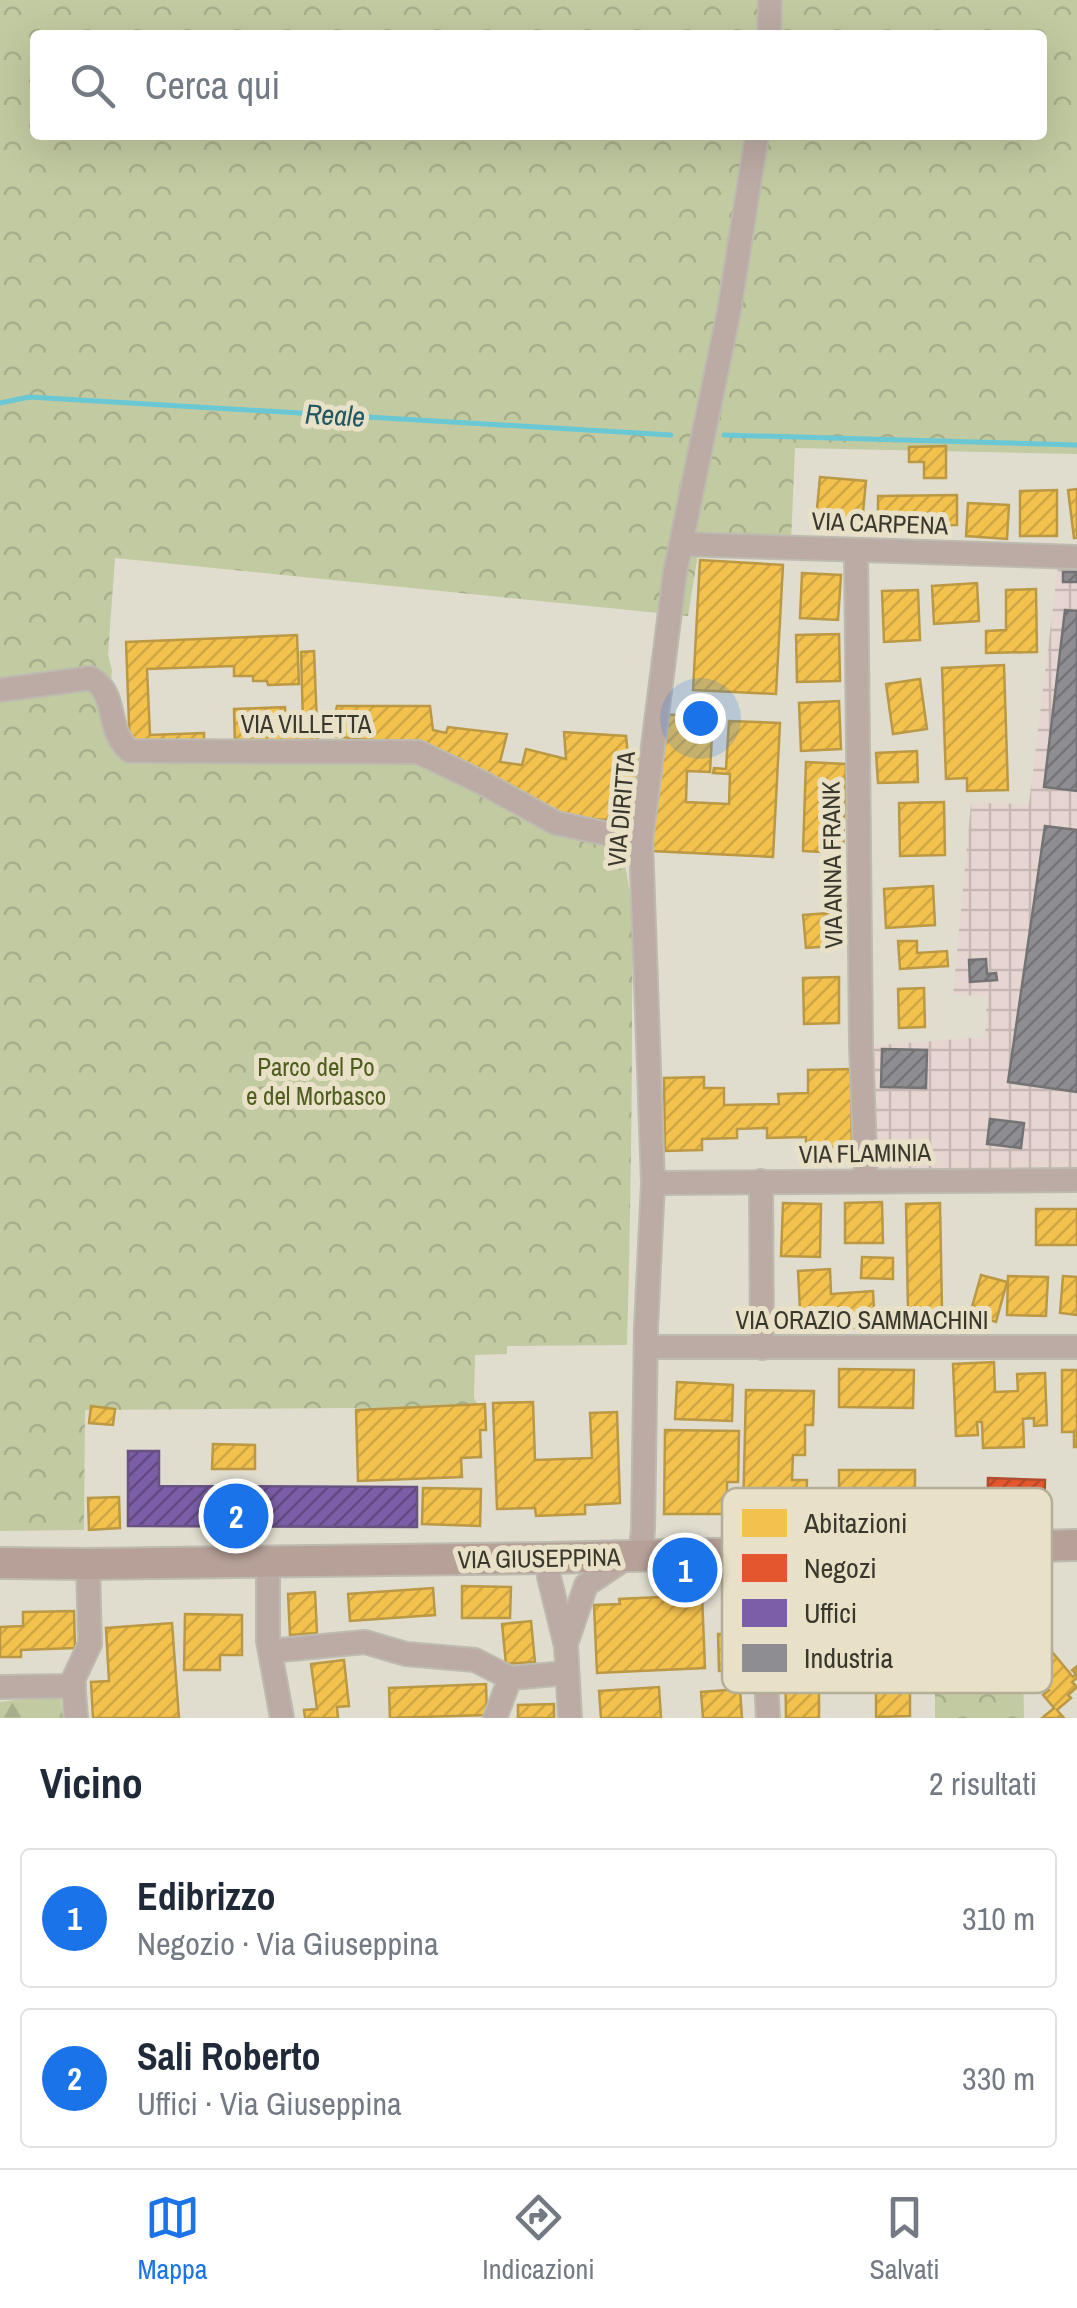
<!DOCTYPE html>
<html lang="it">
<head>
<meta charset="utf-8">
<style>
	:root { --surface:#fff; --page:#f6f6f7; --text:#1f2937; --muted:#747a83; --line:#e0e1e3; --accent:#1a73e8 }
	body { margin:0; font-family:"Archivo Narrow",sans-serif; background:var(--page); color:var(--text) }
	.you { position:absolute; left:700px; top:718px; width:35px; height:35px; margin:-25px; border:8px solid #fff; border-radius:50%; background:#1a73e8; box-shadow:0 0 0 15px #1a73e833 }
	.badge { display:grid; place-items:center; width:65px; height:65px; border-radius:50%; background:var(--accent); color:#fff; font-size:32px; font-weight:700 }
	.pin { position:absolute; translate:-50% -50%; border:5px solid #fff; box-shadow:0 2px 10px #0006 }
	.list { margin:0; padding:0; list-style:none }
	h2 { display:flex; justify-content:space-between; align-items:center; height:130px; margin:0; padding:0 40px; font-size:42px }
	h2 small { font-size:32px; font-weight:400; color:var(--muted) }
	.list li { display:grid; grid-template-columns:65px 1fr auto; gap:30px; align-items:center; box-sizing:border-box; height:140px; margin:0 20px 20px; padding:0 20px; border:2px solid var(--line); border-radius:10px }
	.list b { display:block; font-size:38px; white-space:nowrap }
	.list p { margin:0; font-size:32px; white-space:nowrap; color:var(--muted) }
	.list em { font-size:32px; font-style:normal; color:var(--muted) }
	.icon { flex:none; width:55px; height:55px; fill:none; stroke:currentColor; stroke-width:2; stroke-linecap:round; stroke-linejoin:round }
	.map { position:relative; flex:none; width:1077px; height:1718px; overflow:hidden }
	.search { position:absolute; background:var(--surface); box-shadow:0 10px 40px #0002; left:30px; right:30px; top:30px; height:110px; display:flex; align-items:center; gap:25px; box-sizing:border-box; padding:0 35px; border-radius:10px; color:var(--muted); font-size:38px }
	.sheet { height:450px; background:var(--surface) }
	nav { display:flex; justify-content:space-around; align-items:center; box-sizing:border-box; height:140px; border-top:2px solid var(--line); background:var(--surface); font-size:28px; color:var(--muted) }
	nav a { display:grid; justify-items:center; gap:5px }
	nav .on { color:var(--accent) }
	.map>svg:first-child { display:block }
	.industrial { fill:url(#industrial-grid) }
	.forest { fill:url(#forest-firs) }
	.park { fill:url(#park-crowns); fill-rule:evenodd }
	.homes { fill:url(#homes-hatch); stroke:#bb9844; stroke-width:2.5 }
	.shops { fill:url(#shops-hatch); stroke:#b14d2e; stroke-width:2.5 }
	.offices { fill:url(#offices-hatch); stroke:#685282; stroke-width:2.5 }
	.industry { fill:url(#industry-hatch); stroke:#747374; stroke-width:2.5 }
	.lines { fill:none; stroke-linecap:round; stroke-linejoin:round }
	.stream { stroke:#69c8d4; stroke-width:5 }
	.minor-casing { stroke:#bdbbb0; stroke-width:26 }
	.major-casing { stroke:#bdbbb0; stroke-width:34 }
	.minor { stroke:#bcaaa4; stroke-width:22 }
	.major { stroke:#b6a098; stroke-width:30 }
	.labels { text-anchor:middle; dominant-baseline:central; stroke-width:10; stroke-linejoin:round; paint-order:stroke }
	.street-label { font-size:25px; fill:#3a372d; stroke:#e8e1c7 }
	.park-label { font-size:25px; fill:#4e5c1d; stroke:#e8e1c7 }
	.water-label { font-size:28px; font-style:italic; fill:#205761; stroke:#e8e1c7 }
	.key { fill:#e8e1c7; stroke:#b4ae99; stroke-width:2.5 }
	.key-label { font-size:28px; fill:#3a372d }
</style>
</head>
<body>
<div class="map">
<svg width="1077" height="1718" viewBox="0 0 1077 1718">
	<defs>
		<pattern id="industrial-grid" width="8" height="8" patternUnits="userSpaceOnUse" patternTransform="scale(2.5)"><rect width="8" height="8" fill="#e6d5d0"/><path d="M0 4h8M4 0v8" fill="none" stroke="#c6b7b3"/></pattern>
		<pattern id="forest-firs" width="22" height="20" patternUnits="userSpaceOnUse" patternTransform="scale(2.5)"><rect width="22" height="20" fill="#c2caa1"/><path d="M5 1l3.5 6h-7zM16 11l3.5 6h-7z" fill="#a7ae8b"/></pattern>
		<pattern id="park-crowns" width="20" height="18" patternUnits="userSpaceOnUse" patternTransform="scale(2.5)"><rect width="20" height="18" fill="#c2caa1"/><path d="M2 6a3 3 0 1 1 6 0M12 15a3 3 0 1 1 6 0" fill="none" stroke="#a7ae8b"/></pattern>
		<pattern id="homes-hatch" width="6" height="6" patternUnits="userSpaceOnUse" patternTransform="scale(2.5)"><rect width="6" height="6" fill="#f2c14e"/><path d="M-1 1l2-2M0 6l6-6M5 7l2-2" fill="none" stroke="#d0a644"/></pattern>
		<pattern id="shops-hatch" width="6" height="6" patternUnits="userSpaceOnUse" patternTransform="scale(2.5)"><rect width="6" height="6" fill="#e4572e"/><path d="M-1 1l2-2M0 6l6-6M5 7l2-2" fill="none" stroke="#ba4928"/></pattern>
		<pattern id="offices-hatch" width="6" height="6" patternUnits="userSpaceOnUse" patternTransform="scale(2.5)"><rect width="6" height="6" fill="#7b5ea7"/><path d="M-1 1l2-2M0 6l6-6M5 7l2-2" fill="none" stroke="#604a81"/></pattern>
		<pattern id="industry-hatch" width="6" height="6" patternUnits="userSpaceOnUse" patternTransform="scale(2.5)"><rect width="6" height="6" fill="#8d8d92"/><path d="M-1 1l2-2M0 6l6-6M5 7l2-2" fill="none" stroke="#747478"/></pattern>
	</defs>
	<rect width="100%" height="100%" fill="#e0ddcf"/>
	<path class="industrial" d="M1059,558L1077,559V1171L861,1168L868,1046L985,1037L987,996L953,995L971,803L1029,804Z"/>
	<path class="forest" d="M60,1694L63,1718H0V1702Z"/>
	<g class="park">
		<path d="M0,0H1077V454L795,448L791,543L700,541L688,616L115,558L108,655L112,670L107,737L124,755L324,764L421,763L535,826L605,846L622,855C636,898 632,968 632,1015C632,1125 630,1235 627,1345L507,1346V1354L475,1355L474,1398L479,1407L85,1410L84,1530L0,1531ZM35,35H1042V135H35Z"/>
		<path d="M1023,1665L1024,1718H935V1666Z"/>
	</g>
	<g class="homes">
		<path d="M946,446V478H924V462H909V447Z"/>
		<path d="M820,477L866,481L862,523L816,519Z"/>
		<path d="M1077,489V538H1074L1068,490Z"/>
		<path d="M1057,490V536H1020V491Z"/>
		<path d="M957,495V525L878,526V496Z"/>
		<path d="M968,503L1009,505L1007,539L966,536Z"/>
		<path d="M700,560L783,565L776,694L693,690Z"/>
		<path d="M802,573L841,575L838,620L800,618Z"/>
		<path d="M977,583L979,621L934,624L932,586Z"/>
		<path d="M1036,589L1037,652L986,653V631L1006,630V590Z"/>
		<path d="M918,590L920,640L884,642L882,591Z"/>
		<path d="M839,634L840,681L797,682L796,635Z"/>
		<path d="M297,635L299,684L268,685L267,681H253V676H234V666L147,669L150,735L204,733V748L235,747L234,709L285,707L286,725L303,724L301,652L314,651L318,749L130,751L126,642Z"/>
		<path d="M1004,665L1008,790L967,791V778L946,779L942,668Z"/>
		<path d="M920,679L927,729L893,734L886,684Z"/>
		<path d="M839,701L841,749L801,751L799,703Z"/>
		<path d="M337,706H430L433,730L446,733L448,727L507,734L500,762L522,765L526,749L566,759L564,732L626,736L628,756H648L641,822L559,817L422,746L331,736Z"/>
		<path d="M658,714L713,717L710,772L687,771L686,802L729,804L730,774L713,773L714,768L726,769L729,721L780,723L773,857L651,851Z"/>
		<path d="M917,751L918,782L878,783L876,753Z"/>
		<path d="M806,762L846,764L843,853L803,851Z"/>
		<path d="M944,802L945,855L900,856L899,803Z"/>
		<path d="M933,886L935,925L886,928L884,889Z"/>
		<path d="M842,912L845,945L806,948L803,915Z"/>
		<path d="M898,941H917V953L947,951L948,966L900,969Z"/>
		<path d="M839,977V1023L804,1024L803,978Z"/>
		<path d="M924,988L925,1027L899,1028L898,989Z"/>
		<path d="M851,1069L852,1157L806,1158V1137L767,1138V1128L737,1129V1138L702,1139V1150L665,1151L664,1078L704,1077V1088H724V1105L779,1104L778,1094L808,1093V1070Z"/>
		<path d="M882,1202L883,1243H845V1203Z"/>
		<path d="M783,1203L821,1204L820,1257L781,1256Z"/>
		<path d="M940,1203L942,1310L908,1311L906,1204Z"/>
		<rect x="1036" y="1209" width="41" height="36"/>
		<path d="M862,1257L893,1258V1279L861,1278Z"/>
		<path d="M830,1269L831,1294L873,1291L875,1327L801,1330L798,1271Z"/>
		<path d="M981,1275L1007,1282L996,1322L970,1314Z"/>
		<path d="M1008,1276L1048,1277L1046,1316L1007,1315Z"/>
		<path d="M1063,1276L1077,1277V1315L1060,1313Z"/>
		<path d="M994,1362L995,1392L1018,1391L1017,1374L1045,1373L1047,1425L1034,1426V1418L1023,1419L1024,1447L983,1448L982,1422H977L978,1435L956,1436L953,1364Z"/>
		<path d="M839,1369L914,1370L913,1408L839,1407Z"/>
		<path d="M1062,1370H1077V1447H1074V1432H1062Z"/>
		<path d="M677,1382L733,1385L732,1421L675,1419Z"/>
		<path d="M746,1390L814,1391L813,1425H805V1455H793L792,1480H807L806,1516L743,1514Z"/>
		<path d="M533,1402L535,1460L592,1458L590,1413L617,1412L620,1503L585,1505V1514L536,1516L535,1508L497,1509L493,1403Z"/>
		<path d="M485,1404L486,1430H480L481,1457L461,1458L462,1477L358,1481L356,1410Z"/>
		<path d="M91,1406L115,1409L113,1425L89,1423Z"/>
		<path d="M665,1430L739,1431L738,1482H727V1514H664Z"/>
		<path d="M213,1444L255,1445V1469H212Z"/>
		<rect x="839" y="1470" width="76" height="43"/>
		<path d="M423,1488L481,1489L480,1526L422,1524Z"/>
		<path d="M119,1497L120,1528L89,1530L88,1498Z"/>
		<path d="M462,1586L511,1587L510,1618H462Z"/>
		<path d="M433,1588L435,1615L350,1621L348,1594Z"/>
		<path d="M315,1592L317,1633L290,1635L288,1594Z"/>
		<path d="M702,1595L705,1668L597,1673L594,1605L620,1604L619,1599Z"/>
		<path d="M74,1611L75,1648L21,1650V1657H0V1627L23,1626V1612Z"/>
		<path d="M185,1614L242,1615V1655H220V1670H184Z"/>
		<path d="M531,1621L535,1662L506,1664L502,1624Z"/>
		<path d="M172,1623L179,1718H93L91,1682L109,1681L106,1628Z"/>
		<path d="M769,1633L770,1659L744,1660L745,1670L719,1671L718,1634Z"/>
		<path d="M910,1642V1716L876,1717V1686H819V1718H786L785,1643Z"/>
		<path d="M1048,1647L1073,1677L1076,1674L1072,1670L1077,1666V1678L1072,1682L1077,1687L1068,1695L1071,1698L1057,1710L1064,1718H1042L1054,1708L1043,1695L1049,1690L1028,1665Z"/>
		<path d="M344,1660L349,1706L337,1707L338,1718H305L304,1710L317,1709L311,1664Z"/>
		<path d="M486,1684L487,1715L390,1718L389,1688Z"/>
		<path d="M659,1687L661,1718H601L599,1691Z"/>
		<path d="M740,1689L742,1718H703L701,1692Z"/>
		<path d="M554,1704V1718H518V1705Z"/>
	</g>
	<path class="shops" d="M988,1478L1045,1480L1044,1515L987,1514Z"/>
	<path class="offices" d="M128,1451H159V1486L417,1487V1527L128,1526Z"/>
	<g class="industry">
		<rect x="1063" y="572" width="14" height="10"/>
		<path d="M1065,610L1077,611V791L1044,787Z"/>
		<path d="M1045,826L1077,830V1092L1008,1082Z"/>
		<path d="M986,959L987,974L996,973L997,980L970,982L969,960Z"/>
		<path d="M882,1049L927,1050L926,1088L881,1087Z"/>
		<path d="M990,1119L1024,1123L1021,1148L987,1144Z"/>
	</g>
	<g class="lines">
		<g class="stream">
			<path d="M0,403L29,397L671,435"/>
			<path d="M724,435L1077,445"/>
		</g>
		<g class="minor-casing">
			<g id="minor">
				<path d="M769,35L770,0"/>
				<path d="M681,544L1077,557"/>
				<path d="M856,550L861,1045L866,1180"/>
				<path d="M0,690L91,678C120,696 104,729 130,751L418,752L481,782L556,823L641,841"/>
				<path d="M761,1181L762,1348"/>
				<path d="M653,1183L1077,1180"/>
				<path d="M646,1347H1077"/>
				<path d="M990,1547L991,1595"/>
				<path d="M640,1556L643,1530L646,1328L653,1183L641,841L675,572L729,311L757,135"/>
				<path d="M549,1558V1577L566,1646L570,1718"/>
				<path d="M268,1562V1641L282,1718"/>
				<path d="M568,1638L586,1585L629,1556"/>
				<path d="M270,1651L365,1642L406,1654L475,1660L510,1678L567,1673"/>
				<path d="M766,1679L768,1718"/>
				<path d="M0,1687L74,1686"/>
				<path d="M76,1718L73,1680L90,1644L88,1564"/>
				<path d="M495,1718L510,1678"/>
			</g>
		</g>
		<g class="major-casing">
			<path id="major" d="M0,1563L88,1564L549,1558L1077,1545"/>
		</g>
		<use href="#minor" class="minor"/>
		<use href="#major" class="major"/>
	</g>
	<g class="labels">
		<g class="street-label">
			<text transform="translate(880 523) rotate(2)">VIA CARPENA</text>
			<text x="306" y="724">VIA VILLETTA</text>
			<text transform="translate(621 809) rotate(-85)">VIA DIRITTA</text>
			<text transform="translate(832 865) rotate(-91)">VIA ANNA FRANK</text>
			<text transform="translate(865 1153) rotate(-1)">VIA FLAMINIA</text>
			<text x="862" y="1320">VIA ORAZIO SAMMACHINI</text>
			<text transform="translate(539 1558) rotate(-1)">VIA GIUSEPPINA</text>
		</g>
		<g class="park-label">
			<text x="316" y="1067">Parco del Po<tspan x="316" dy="29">e del Morbasco</tspan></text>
		</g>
		<g class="water-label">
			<text transform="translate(335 415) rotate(3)">Reale</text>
		</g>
	</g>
	<rect x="722" y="1488" width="330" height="205" rx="15" class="key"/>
	<rect x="742" y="1509" width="45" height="28" fill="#f2c14e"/>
	<rect x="742" y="1554" width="45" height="28" fill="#e4572e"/>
	<rect x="742" y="1599" width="45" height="28" fill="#7b5ea7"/>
	<rect x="742" y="1644" width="45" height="28" fill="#8d8d92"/>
	<g class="key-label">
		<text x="804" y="1533">Abitazioni</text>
		<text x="804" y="1578">Negozi</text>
		<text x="804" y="1623">Uffici</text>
		<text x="804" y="1668">Industria</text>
	</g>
</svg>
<div class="you"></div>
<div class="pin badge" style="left:685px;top:1570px">1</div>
<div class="pin badge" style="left:236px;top:1516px">2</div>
<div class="search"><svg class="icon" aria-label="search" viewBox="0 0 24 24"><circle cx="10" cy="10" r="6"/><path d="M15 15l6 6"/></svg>Cerca qui</div>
</div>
<section class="sheet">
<h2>Vicino<small>2 risultati</small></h2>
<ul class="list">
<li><span class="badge">1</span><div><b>Edibrizzo</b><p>Negozio · Via Giuseppina</p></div><em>310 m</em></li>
<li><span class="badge">2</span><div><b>Sali Roberto</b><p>Uffici · Via Giuseppina</p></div><em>330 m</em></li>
</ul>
</section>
<nav>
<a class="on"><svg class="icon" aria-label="map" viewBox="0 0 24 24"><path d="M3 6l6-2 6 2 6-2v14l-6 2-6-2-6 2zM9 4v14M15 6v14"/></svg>Mappa</a>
<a><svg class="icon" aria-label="directions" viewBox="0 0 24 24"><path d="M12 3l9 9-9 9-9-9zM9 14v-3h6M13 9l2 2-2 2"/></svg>Indicazioni</a>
<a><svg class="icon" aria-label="saved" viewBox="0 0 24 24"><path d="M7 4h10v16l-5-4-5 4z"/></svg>Salvati</a>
</nav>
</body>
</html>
